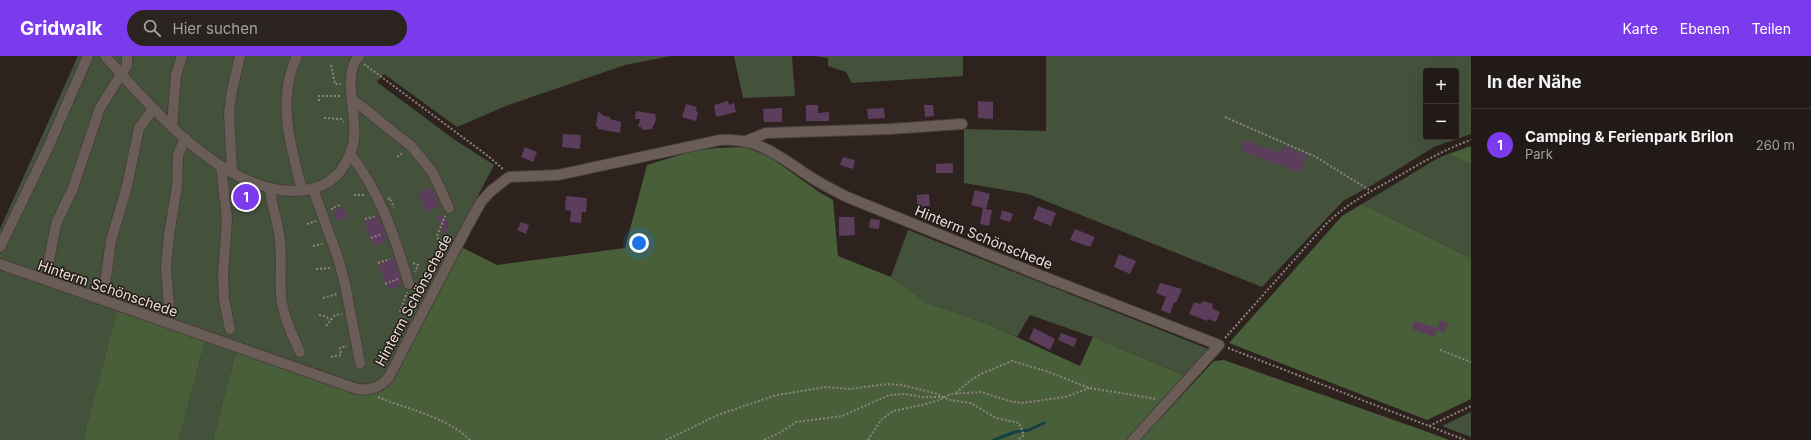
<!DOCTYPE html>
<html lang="de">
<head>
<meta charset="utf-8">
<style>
	:root { --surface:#221a16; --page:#2a231f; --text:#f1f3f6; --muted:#a2a1a1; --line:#3f3835; --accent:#7c3aed }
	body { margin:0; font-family:Inter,sans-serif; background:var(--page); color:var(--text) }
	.controls { position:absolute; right:12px; top:12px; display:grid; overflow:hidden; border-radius:4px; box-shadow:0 4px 16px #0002 }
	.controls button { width:36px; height:36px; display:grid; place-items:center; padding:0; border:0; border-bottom:1px solid var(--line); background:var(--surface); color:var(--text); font:20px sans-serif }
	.you { position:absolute; left:639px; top:187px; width:14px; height:14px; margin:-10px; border:3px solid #fff; border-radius:50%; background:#1a73e8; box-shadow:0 0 0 6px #1a73e833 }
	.badge { display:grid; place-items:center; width:26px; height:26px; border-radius:50%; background:var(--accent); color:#fff; font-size:13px; font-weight:700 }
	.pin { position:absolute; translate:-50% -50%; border:2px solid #fff; box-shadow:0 1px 4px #0006 }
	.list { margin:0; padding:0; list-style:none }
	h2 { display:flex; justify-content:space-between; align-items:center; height:52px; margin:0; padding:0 16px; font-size:17px }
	h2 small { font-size:13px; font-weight:400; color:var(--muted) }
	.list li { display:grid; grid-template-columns:26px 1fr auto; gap:12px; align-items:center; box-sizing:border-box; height:72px; padding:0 16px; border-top:1px solid var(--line) }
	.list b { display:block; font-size:15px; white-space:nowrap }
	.list p { margin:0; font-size:13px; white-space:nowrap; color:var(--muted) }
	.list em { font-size:13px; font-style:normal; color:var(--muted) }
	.icon { flex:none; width:22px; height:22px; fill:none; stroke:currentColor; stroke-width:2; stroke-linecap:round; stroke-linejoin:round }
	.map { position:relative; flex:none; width:1471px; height:384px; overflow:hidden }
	header { display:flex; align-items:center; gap:24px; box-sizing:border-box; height:56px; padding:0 20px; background:var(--accent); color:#fff }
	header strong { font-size:19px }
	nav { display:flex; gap:22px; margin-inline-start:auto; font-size:14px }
	.search { width:280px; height:36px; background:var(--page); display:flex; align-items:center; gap:10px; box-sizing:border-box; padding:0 14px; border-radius:22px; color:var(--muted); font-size:15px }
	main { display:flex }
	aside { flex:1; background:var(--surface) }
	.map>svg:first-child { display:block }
	.green { fill:#44523c; fill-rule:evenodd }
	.forest { fill:#485f3a }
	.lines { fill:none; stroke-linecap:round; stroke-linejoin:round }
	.stream { stroke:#124242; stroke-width:3 }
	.building { fill:#5c3d5c }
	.minor-casing { stroke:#483f3b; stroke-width:12 }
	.path { stroke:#8c837f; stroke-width:2; stroke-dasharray:2 2; stroke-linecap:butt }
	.minor { stroke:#6a5d57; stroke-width:10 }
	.labels { text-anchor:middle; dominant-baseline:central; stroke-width:3; stroke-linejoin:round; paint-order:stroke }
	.street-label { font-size:14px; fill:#e8e0dd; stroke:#241914 }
</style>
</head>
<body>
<header>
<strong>Gridwalk</strong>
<div class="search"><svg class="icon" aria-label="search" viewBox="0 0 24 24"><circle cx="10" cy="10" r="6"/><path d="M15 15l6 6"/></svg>Hier suchen</div>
<nav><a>Karte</a><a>Ebenen</a><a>Teilen</a></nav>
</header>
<main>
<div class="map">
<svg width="1471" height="384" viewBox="0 0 1471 384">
	<rect width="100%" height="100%" fill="#2d221e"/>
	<g class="green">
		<path d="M78,0H671L625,9L506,50L457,71L384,18L377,26L455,84L494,109L383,321L370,330L358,327L0,202V173Z"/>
		<path d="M734,0H792L795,40L743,42Z"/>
		<path d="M815,0H963V20L852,27L846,16L828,10V2Z"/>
		<path d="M1046,0H1471V78L1434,91L1374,128L1343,145L1262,231L1028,138L964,127V73L1046,75ZM1426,15H1456V81H1426Z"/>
		<path d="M1448,98L1471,109V202L1362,148L1438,102Z"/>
		<path d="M908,174L1211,294L1188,321L1093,281L1030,259L1017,281L988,268L927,247L891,221Z"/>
		<path d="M0,214L117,255L83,384H0Z"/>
		<path d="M205,285L236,296L213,384H179Z"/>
		<path d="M1471,356V381L1442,370Z"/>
	</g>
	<g class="forest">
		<path d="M1471,90V109L1448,98Z"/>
		<path d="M745,91L770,101L819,136L833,144L838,200L891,221L927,247L988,268L1080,310L1093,281L1188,321L1130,384H213L236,296L377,335L428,253L463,192L497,209L625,192L647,109L693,95L717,92Z"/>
		<path d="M1362,148L1471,202V343L1427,364L1229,287L1342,160Z"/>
		<path d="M117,255L205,285L179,384H83Z"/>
		<path d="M1224,304L1428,376L1449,384H1140L1214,305Z"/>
	</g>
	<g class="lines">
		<path class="stream" d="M994,384L1015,376L1029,374L1044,367"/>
	</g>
	<g class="building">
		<path d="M728,45L729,49L734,47L736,56L716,61L714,49Z"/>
		<path d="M978,45L993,46V63L978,62Z"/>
		<path d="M686,48L697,51L696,55L698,56L696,65L682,61Z"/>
		<path d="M806,49H818V57L829,56V65H806Z"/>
		<path d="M924,49H933L934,60L925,61Z"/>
		<path d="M782,52V66H764L763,53Z"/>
		<path d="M884,52L885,62L868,63L867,53Z"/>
		<path d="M598,55L604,60L610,61V63L621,66L620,77L598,73V71L596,70Z"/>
		<path d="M636,55L655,58L656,64L652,73L643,74L641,71H638L640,63H635Z"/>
		<path d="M563,78L581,79L580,93L562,91Z"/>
		<path d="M1245,84L1281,97L1284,90L1307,99L1301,117L1241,95Z"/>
		<path d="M525,91L537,96L533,106L521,101Z"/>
		<path d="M843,101L855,104L853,113L840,109Z"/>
		<path d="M953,107V117H936V108Z"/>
		<path d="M431,131L440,149L426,156L418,137Z"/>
		<path d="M975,134L990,138L986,153L992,154L989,170L980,168L983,152L971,149Z"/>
		<path d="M929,138L930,150L917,151V139Z"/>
		<path d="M566,140L587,142L586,156H582L581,167L570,166L571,155L565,154Z"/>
		<path d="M343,150L348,161L337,165L333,154Z"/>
		<path d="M1038,150L1056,157L1051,170L1033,163Z"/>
		<path d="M1002,154L1013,158L1010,166L1000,163Z"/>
		<path d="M436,159L447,163L449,168L445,179Z"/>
		<path d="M378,160L384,173L386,185L373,190L364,165Z"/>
		<path d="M839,161H854L855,179L839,180Z"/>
		<path d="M870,163L880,164L879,173L869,172Z"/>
		<path d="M521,166L529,169L526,178L517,174Z"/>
		<path d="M1075,173L1095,181L1090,191L1070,184Z"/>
		<path d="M1119,198L1136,205L1130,218L1114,211Z"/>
		<path d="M394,202L402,229L388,234L378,208Z"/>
		<path d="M1160,227L1182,233L1176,247L1174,246L1170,258L1161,254L1166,241L1156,237Z"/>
		<path d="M1204,245L1213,248L1212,252L1220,256L1216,266L1208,263L1207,265L1189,258L1194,246L1200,248Z"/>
		<path d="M1440,264L1448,267L1444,277L1437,274Z"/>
		<path d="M1415,265L1437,272L1435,281L1412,273Z"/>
		<path d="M1034,272L1055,283L1050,294L1029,283Z"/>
		<path d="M1061,277L1077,283L1074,291L1058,284Z"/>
	</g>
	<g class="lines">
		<g class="minor-casing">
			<g id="minor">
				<path d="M105,0C151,51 229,145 306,134C331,130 345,115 352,92C361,67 340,20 359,0"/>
				<path d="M297,0C276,43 291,91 302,134"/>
				<path d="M352,43L412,91L433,117L449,152"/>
				<path d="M172,71L176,19L182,0"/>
				<path d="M746,85L766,77L890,73L962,68"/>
				<path d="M350,98C381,137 395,182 409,228"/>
				<path d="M221,110L227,163L223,219L224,243L230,273"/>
				<path d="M232,116L229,56L232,35L240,0"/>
				<path d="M270,132C271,150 279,167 280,186C282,203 280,221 281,238C282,259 292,278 300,296"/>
				<path d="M313,133L338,202L345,228L360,307"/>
				<path d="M0,191L46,96L88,0"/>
				<path d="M0,208L357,333C370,335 381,331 389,321L467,171L481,146L491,135L509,121L558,119L720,84C762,81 784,105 817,125C827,131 837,136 847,141L1042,220L1219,289L1133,384"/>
				<path d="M48,209L56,168L73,132L100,52L127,9V0"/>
				<path d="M105,228L111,185L127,130L139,72L153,53"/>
				<path d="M169,249L166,212L169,179L177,131L178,99L185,82"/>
			</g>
		</g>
		<g class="path">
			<path d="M364,8L488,100L503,113"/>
			<path d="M331,9L335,28H341"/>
			<path d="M319,45V40H342"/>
			<path d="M1225,61L1316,101L1371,135"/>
			<path d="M324,62L341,63L344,66"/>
			<path d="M397,101L403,97"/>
			<path d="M354,139H364"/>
			<path d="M388,143L390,142L394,152"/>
			<path d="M332,154V152L340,149"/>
			<path d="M365,163L376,160"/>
			<path d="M307,168L316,165"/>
			<path d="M371,182L382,178"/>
			<path d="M442,185L438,183L437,180L445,160"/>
			<path d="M313,190L322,188"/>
			<path d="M378,207L390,203"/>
			<path d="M413,207L418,209L415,216"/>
			<path d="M316,213L331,212"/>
			<path d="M385,228L398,223"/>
			<path d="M323,242L337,238"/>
			<path d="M400,256L407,236"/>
			<path d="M319,259L325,260L331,264"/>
			<path d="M326,270L335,259L342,258"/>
			<path d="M1225,282L1325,169C1346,148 1371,135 1397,121C1421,107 1445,93 1471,84"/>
			<path d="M1228,292L1465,384"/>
			<path d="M1440,294L1471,306"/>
			<path d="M331,301L341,299L340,292L347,290"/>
			<path d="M956,337L971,324L983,317L1012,305L1049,316L1089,332L1157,343"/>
			<path d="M378,341C409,354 445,360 470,384"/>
			<path d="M1429,370L1471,350"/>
			<path d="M666,384L718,359L747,349L777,339L826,331L850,333L887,328L902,329L938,338L949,344L971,347L996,362L1019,367L1024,379L1018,384"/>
			<path d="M764,384L781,376L796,366L842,360L889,339L905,338L922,341H943"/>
			<path d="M868,384L881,364L893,355L922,349L939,344L950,338L981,336L1009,345L1023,347L1065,341L1089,332"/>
		</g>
		<use href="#minor" class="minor"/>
	</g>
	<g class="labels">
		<g class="street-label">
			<text transform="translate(984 181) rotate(22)">Hinterm Schönschede</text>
			<text transform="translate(108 232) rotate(19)">Hinterm Schönschede</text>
			<text transform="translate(413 244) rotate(-62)">Hinterm Schönschede</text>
		</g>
	</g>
</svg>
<div class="controls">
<button>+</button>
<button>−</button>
</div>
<div class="you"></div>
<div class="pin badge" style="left:246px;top:141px">1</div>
</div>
<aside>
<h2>In der Nähe<small></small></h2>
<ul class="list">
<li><span class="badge">1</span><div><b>Camping &amp; Ferienpark Brilon</b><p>Park</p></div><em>260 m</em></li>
</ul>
</aside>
</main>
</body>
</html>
